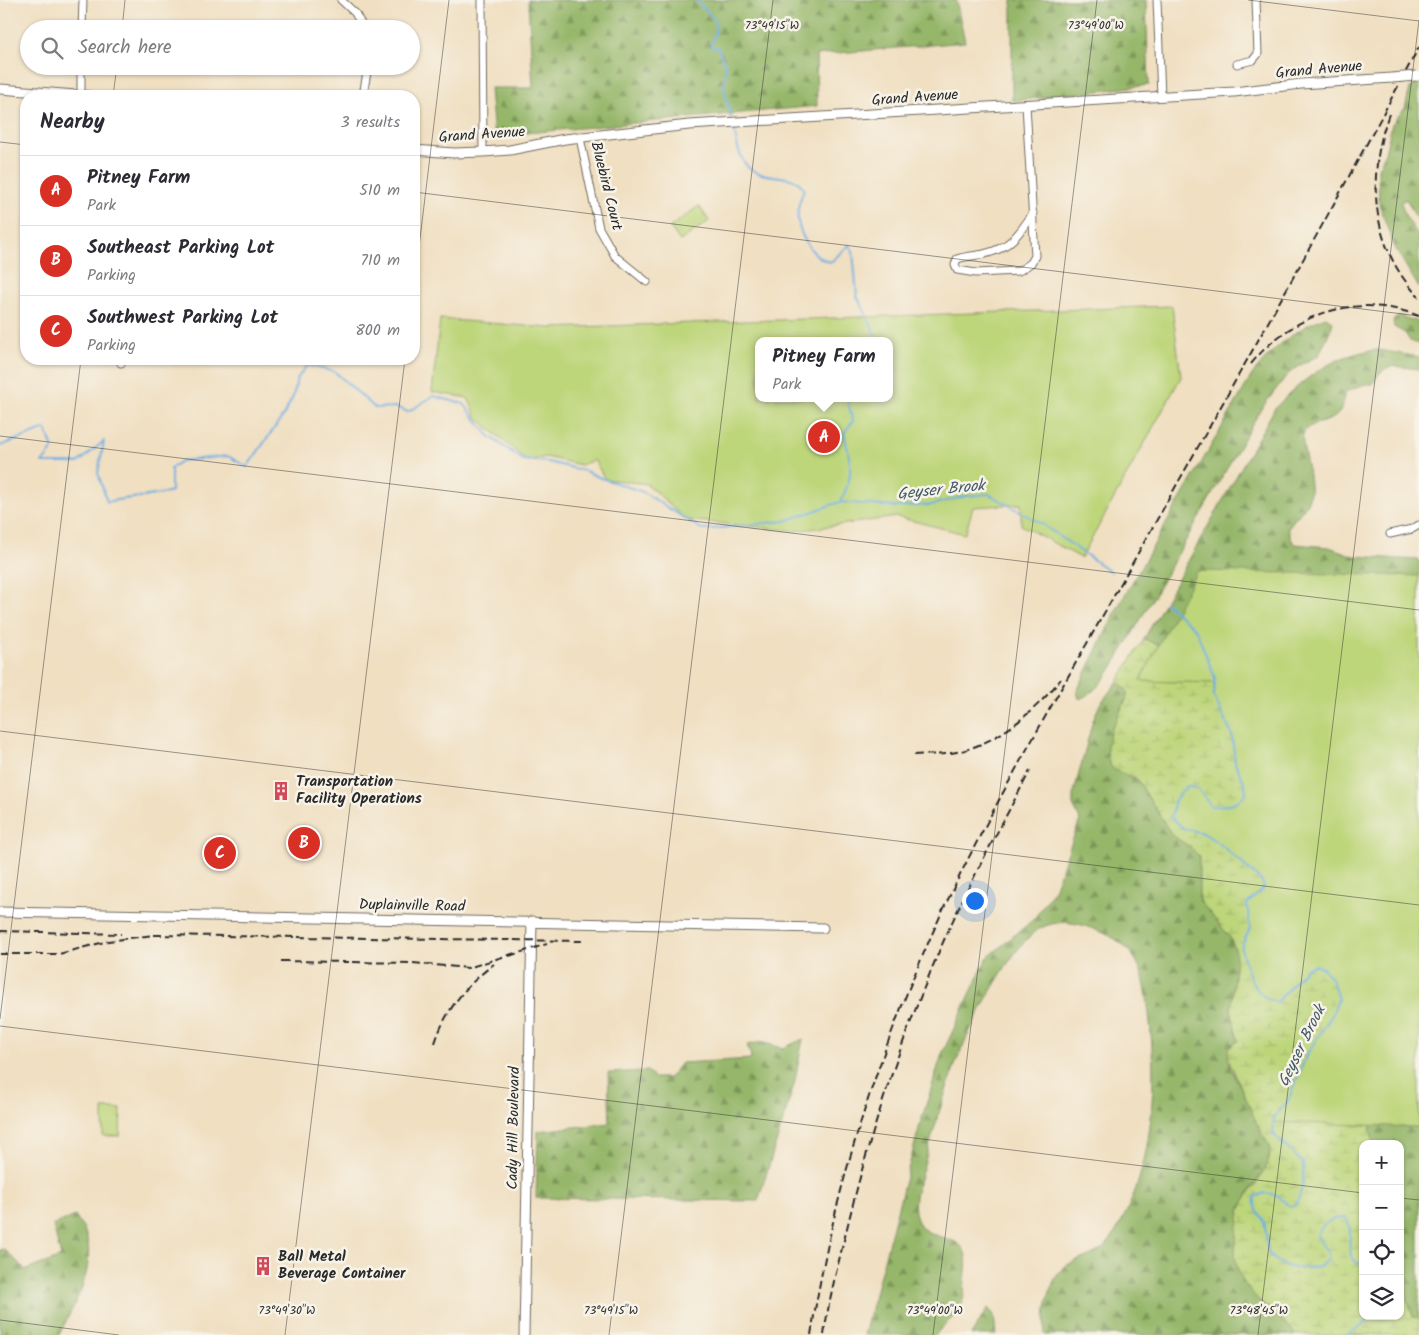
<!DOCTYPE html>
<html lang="en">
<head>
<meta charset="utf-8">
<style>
	:root { --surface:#fff; --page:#f7f7f7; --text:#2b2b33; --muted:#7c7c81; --line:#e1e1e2; --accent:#d93025 }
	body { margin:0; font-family:Kalam,sans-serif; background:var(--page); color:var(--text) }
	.controls { position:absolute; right:15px; bottom:15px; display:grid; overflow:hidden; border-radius:10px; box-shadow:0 1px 4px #0004 }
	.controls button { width:45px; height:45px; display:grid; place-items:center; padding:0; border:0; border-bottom:1px solid var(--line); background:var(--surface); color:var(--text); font:25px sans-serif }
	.you { position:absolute; left:974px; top:900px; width:18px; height:18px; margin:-12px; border:4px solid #fff; border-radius:50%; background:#1a73e8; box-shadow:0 0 0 8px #1a73e833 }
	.badge { display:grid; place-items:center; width:32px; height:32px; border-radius:50%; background:var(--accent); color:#fff; font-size:16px; font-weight:700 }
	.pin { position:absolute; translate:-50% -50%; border:2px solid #fff; box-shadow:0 1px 5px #0006 }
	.popup { position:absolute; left:755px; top:337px; width:138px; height:65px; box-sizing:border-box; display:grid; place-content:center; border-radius:10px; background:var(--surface); filter:drop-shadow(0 1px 4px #0005); font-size:16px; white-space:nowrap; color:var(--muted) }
	.popup b { font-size:19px; color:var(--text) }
	.popup::after { content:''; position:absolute; left:50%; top:100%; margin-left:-10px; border:10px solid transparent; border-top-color:var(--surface) }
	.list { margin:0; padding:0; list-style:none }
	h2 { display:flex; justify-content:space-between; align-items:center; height:65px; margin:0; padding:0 20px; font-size:21px }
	h2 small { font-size:16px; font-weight:400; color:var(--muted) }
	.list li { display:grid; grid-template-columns:32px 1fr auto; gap:15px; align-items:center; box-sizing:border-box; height:70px; padding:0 20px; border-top:1px solid var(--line) }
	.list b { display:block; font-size:19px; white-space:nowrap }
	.list p { margin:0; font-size:16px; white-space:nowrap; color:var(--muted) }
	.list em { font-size:16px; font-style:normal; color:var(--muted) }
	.icon { flex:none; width:28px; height:28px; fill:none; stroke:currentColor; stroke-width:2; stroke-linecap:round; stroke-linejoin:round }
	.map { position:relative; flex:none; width:1419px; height:1335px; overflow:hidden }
	.search { position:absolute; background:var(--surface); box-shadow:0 1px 4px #0004; left:20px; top:20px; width:400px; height:55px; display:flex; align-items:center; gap:12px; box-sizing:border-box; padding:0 18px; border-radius:28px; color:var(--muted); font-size:19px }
	.panel { position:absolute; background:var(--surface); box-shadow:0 1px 4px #0004; left:20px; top:90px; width:400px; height:275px; border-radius:20px }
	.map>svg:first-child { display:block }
	.forest { fill:url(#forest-firs); stroke:#60714a }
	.wetland { fill:url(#wetland-marsh); stroke:#748052 }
	.park { fill:#bdd67a; stroke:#748052; fill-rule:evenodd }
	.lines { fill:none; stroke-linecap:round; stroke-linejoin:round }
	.stream { stroke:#6eaee2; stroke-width:2 }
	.minor-casing { stroke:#706a60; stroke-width:9 }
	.tertiary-casing { stroke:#706a60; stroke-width:11 }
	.minor { stroke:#fff; stroke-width:7 }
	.tertiary { stroke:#fff; stroke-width:9 }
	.rail { stroke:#2b2b2b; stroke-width:2; stroke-dasharray:8 4; stroke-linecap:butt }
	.tertiary-bridge-casing { stroke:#706a60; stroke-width:11; stroke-linecap:butt }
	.tertiary-bridge { stroke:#fff; stroke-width:9 }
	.ticks { fill:none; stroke:#2b2b2b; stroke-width:1; stroke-opacity:0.45 }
	.labels { text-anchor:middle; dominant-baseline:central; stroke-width:5; stroke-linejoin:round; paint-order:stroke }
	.street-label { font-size:15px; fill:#2b2b2b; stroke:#f7f3e8 }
	.poi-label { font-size:15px; font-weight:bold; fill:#2b2b2b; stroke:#f7f3e8; text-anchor:start }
	.water-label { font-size:16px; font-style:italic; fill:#42596b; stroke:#f7f3e8 }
	.ticks-label { font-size:12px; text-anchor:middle; fill:#2b2b2b; stroke:#f7f3e8; stroke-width:5; stroke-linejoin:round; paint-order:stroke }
</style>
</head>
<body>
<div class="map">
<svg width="1419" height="1335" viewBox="0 0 1419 1335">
	<defs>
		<pattern id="forest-firs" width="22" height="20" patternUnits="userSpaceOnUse" patternTransform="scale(1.25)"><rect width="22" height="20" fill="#96b76a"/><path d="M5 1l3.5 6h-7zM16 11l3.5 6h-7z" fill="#7b9557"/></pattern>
		<pattern id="wetland-marsh" width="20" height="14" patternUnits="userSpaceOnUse" patternTransform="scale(1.25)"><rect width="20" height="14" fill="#bdd67a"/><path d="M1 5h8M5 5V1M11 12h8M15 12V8" fill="none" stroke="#a3b86a"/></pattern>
	</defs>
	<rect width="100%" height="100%" fill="#f7f3e8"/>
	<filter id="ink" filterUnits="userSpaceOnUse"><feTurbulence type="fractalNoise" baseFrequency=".02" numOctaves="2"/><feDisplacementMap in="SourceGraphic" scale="10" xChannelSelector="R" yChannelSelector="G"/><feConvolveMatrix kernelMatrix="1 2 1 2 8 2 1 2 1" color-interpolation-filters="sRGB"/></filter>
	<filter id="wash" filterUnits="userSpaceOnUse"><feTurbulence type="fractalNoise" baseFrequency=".0096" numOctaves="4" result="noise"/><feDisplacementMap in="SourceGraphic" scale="20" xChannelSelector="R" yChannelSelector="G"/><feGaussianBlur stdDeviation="1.12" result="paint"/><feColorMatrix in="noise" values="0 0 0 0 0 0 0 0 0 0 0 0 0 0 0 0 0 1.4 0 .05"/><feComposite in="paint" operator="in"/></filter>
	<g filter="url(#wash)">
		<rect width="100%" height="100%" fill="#f0dfc1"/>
		<g class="forest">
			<path d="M528,0H956L965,42L816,55L817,106L494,136L490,88H533Z"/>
			<path d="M1012,0H1146L1149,85L1012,101Z"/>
			<path d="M1419,83V220L1415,216L1407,200H1403L1401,203L1405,215L1419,237V288L1394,246L1379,204L1378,169L1385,153L1392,124L1405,108L1410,88Z"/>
			<path d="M1400,316L1419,322V344L1410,341L1405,333L1394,327L1393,320Z"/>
			<path d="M1326,317L1333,322L1332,326L1319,355L1297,367L1287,375L1261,409L1127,643C1115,662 1102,691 1079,699L1077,691L1118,607L1252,375C1271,350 1295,328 1326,317Z"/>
			<path d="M1379,350L1419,357V369C1397,367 1384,360 1373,384H1365L1346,392C1343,398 1343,408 1339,413C1331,424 1308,421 1303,434C1300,442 1312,478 1310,492C1309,508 1296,515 1288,528L1290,536L1294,544L1329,547L1354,556L1419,560V579L1162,647L1144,639L1275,408C1303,379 1336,352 1379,350Z"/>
			<path d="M1118,681L1128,692L1126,700L1112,728L1128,777L1137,779L1172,835L1190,847L1199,856V900L1230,937L1235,949L1236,958L1231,1008L1238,1041L1231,1045L1230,1067L1256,1117L1262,1135L1268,1140L1270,1153L1268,1166L1252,1187L1240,1210V1219L1235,1249L1261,1304L1290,1327L1295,1335H1045C1043,1314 1049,1274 1069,1264C1084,1257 1102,1254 1111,1239C1157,1170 1158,1077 1147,998C1142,962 1131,943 1096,930C1079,923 1061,919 1043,927C1013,939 967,1033 955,1065C939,1108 928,1152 915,1196C909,1249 958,1228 965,1253C968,1261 966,1271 965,1280C964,1289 965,1301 959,1310C953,1320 942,1324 936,1335H864L921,1121L942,1054L987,958L1034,919L1054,890L1080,820L1073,805V796L1093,720L1100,704Z"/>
			<path d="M803,1039L794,1085L758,1201L536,1198L538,1131L610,1123L608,1073L647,1071L655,1078H669L681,1063L752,1059L747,1045L761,1042L783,1048Z"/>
			<path d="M1419,1104V1318L1413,1317C1394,1262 1400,1201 1400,1144H1373L1368,1110Z"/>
			<path d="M75,1216C78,1221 83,1227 85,1232C98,1268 74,1304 59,1335H0V1250L4,1249L26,1270L61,1257L53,1225Z"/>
			<path d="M988,1308L994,1315L996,1335H971Z"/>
		</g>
		<path class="wetland" d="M1144,639L1162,647L1246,655L1368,1110L1373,1144H1363V1316H1400V1255L1408,1301L1413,1317L1419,1318V1335H1295C1292,1328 1285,1323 1280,1318C1257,1299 1235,1283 1235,1250C1235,1246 1240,1211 1241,1209C1249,1186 1286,1158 1262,1135L1228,1058V1049L1238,1041L1231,1008L1236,958L1235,949L1230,937L1199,900V856L1190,847L1172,835L1137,779L1113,769L1108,761L1107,744L1112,728L1126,700L1128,692L1118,681Z"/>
		<g class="park">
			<path d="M699,206L709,221L680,241L670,227Z"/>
			<path d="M1172,306L1181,377L1081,558L1021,525V504L973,507L965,534L897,517L795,531L686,520L647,484L605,479L594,460L581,465L546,457L527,461L477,418L468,398L432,392L440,319L550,328ZM759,341H889V398H759Z"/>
			<path d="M1197,571L1419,576V1127L1273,1122L1278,1111L1288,1101L1307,1054L1332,1015L1338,999L1332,980L1324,969L1315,965L1306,968L1277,1002C1252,997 1247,969 1241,948L1250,928L1247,904L1264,888L1262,881L1220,844L1203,833L1183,828L1171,817L1175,800L1187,786L1198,789L1211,806C1225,806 1238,805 1246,793L1245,784L1235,763L1232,735L1214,697V683L1140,681Z"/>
			<path d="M103,1109H121L120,1136H103Z"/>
		</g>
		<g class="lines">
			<g class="stream">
				<path d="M696,0C711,18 723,18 711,44L712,47L718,48L726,67L724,87L731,118"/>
				<path d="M734,129C737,142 738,156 747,166C761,182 794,170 804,189C802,195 799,202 798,208C795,229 810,258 831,262L849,245L853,251L857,296L876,336L870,341"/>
				<path d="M0,446L46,429L53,449L42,463H78L104,441L98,473L107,502C129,497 150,498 171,491V468L181,461L228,456L247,467L283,416L293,397L297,379L307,365L335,372L375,408L396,407L408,412L433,396L464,404L488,435L523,460L548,462L585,471L601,478L643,492L703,530L785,521L840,502L895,507L931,505L966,496L989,494L1039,522L1111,572"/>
				<path d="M840,502C855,475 851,463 844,433L853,421L847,398"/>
				<path d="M1165,602L1196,630L1215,678L1214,697L1232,735L1235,763L1245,784L1246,793C1238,805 1225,806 1211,806L1198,789L1187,786L1175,800L1171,817L1183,828L1203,833L1220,844L1262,881L1264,888L1247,904L1250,928L1241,948C1247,969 1252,997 1277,1002L1306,968L1315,965L1324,969L1332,980L1338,999L1332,1015L1307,1054L1288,1101L1274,1117L1273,1134L1303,1163C1304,1178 1303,1194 1294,1207H1290C1280,1197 1269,1188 1255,1197C1253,1207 1260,1213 1264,1222C1267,1232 1265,1244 1269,1253C1279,1271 1316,1274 1329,1259L1328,1253L1317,1236C1321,1223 1333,1217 1346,1218C1356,1233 1342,1250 1357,1263L1363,1264"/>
				<path d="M1348,1335L1374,1316"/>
			</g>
		</g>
	</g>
	<g filter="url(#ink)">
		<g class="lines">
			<g class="minor-casing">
				<g id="minor">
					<path d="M341,0L355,13L364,29"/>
					<path d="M482,0L483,152"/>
					<path d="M1157,0L1161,96"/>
					<path d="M82,29L83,0"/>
					<path d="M1237,64L1253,60L1258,54L1256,0"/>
					<path d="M81,66V95"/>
					<path d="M363,96L368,66"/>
					<path d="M1026,105L1035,256L1031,263L1019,271L976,273L957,270L955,265L957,259C965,256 975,256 984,254C1009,249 1020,233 1033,213"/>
					<path d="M580,138L599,228L615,256L647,282"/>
					<path d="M121,363V359"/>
					<path d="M1390,534L1412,529L1419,525"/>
				</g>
			</g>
			<g class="tertiary-casing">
				<g id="tertiary">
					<path d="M0,89L89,96"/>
					<path d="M414,150L454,153L483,152L510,150L565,139L689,125L1234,92L1301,84L1392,78"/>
					<path d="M0,912L823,928"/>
					<path d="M524,1335L532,921"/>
				</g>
			</g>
			<use href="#minor" class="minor"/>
			<use href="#tertiary" class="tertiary"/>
			<g class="rail">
				<path d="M1389,114C1366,176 1371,248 1419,297"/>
				<path d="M1251,364C1292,313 1357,292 1419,316"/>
				<path d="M914,755C924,754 935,755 945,754C991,749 1033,714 1061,679"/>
				<path d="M0,931L121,934"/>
				<path d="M0,954H59L108,941L153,935L582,941"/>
				<path d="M509,956L547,944"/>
				<path d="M281,961L413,963L468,968L515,953"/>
				<path d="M435,1043C446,1009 466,985 494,964"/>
				<path d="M811,1335C833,1189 881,1044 943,910C998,794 1066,682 1129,569C1227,396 1325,223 1419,47"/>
				<path d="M824,1335C829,1297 839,1261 848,1224C870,1133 899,1047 935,961C962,896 997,833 1030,771"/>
			</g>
			<g class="tertiary-bridge-casing">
				<path id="tertiary-bridge" d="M1392,78L1416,76"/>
			</g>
			<use href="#tertiary-bridge" class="tertiary-bridge"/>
		</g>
	</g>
	<path class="ticks" d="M1248,0L1419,21M122,29L125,0M113,96L117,66M0,142L26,145M414,192L1419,316M414,288L449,0M0,436L1419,610M0,731L1419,905M0,1019L81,359M0,1026L1363,1193M1400,1198L1419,1200M0,1320L119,1335M285,1335L405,359M609,1335L773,0M933,1335L1097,0M1258,1335L1419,20"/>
	<defs>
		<g id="building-bare" transform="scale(1.5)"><path d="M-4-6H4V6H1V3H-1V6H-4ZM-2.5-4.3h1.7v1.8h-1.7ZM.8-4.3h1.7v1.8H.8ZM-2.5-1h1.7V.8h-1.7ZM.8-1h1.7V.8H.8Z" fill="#d1495b" stroke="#f7f3e8" stroke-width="2.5" paint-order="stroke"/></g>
	</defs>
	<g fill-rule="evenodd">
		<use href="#building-bare" x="281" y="791"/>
		<use href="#building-bare" x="263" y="1266"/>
	</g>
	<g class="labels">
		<g class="street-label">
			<text transform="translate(1319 70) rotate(-5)">Grand Avenue</text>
			<text transform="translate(915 98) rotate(-4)">Grand Avenue</text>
			<text transform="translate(482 135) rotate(-4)">Grand Avenue</text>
			<text transform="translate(606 186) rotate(76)">Bluebird Court</text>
			<text transform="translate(412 906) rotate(1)">Duplainville Road</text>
			<text transform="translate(514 1128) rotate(-89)">Cady Hill Boulevard</text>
		</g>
		<g class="poi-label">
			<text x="296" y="782">Transportation<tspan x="296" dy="17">Facility Operations</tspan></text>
			<text x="278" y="1257">Ball Metal<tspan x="278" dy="17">Beverage Container</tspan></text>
		</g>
		<g class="water-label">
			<text transform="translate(941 490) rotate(-6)">Geyser Brook</text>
			<text transform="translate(1302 1046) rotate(-64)">Geyser Brook</text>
		</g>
	</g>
	<g class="ticks-label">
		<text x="772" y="29">73°49'15"W</text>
		<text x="1096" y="29">73°49'00"W</text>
		<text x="287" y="1314">73°49'30"W</text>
		<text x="611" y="1314">73°49'15"W</text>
		<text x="935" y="1314">73°49'00"W</text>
		<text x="1259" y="1314">73°48'45"W</text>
	</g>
</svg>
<div class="controls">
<button>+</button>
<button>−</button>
<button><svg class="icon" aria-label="locate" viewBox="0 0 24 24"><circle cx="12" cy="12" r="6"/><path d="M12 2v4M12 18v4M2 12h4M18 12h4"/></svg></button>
<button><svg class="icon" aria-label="layers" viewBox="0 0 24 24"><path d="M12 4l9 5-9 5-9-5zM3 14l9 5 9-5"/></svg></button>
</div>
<div class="you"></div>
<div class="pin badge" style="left:824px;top:437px">A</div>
<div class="popup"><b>Pitney Farm</b>Park</div>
<div class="pin badge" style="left:304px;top:843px">B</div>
<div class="pin badge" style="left:220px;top:853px">C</div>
<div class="search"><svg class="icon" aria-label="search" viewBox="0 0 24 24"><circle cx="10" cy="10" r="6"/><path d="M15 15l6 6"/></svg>Search here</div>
<section class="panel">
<h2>Nearby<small>3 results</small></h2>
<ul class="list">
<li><span class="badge">A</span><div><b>Pitney Farm</b><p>Park</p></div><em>510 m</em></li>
<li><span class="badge">B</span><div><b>Southeast Parking Lot</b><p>Parking</p></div><em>710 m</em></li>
<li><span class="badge">C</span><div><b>Southwest Parking Lot</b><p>Parking</p></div><em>800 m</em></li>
</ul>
</section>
</div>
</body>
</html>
